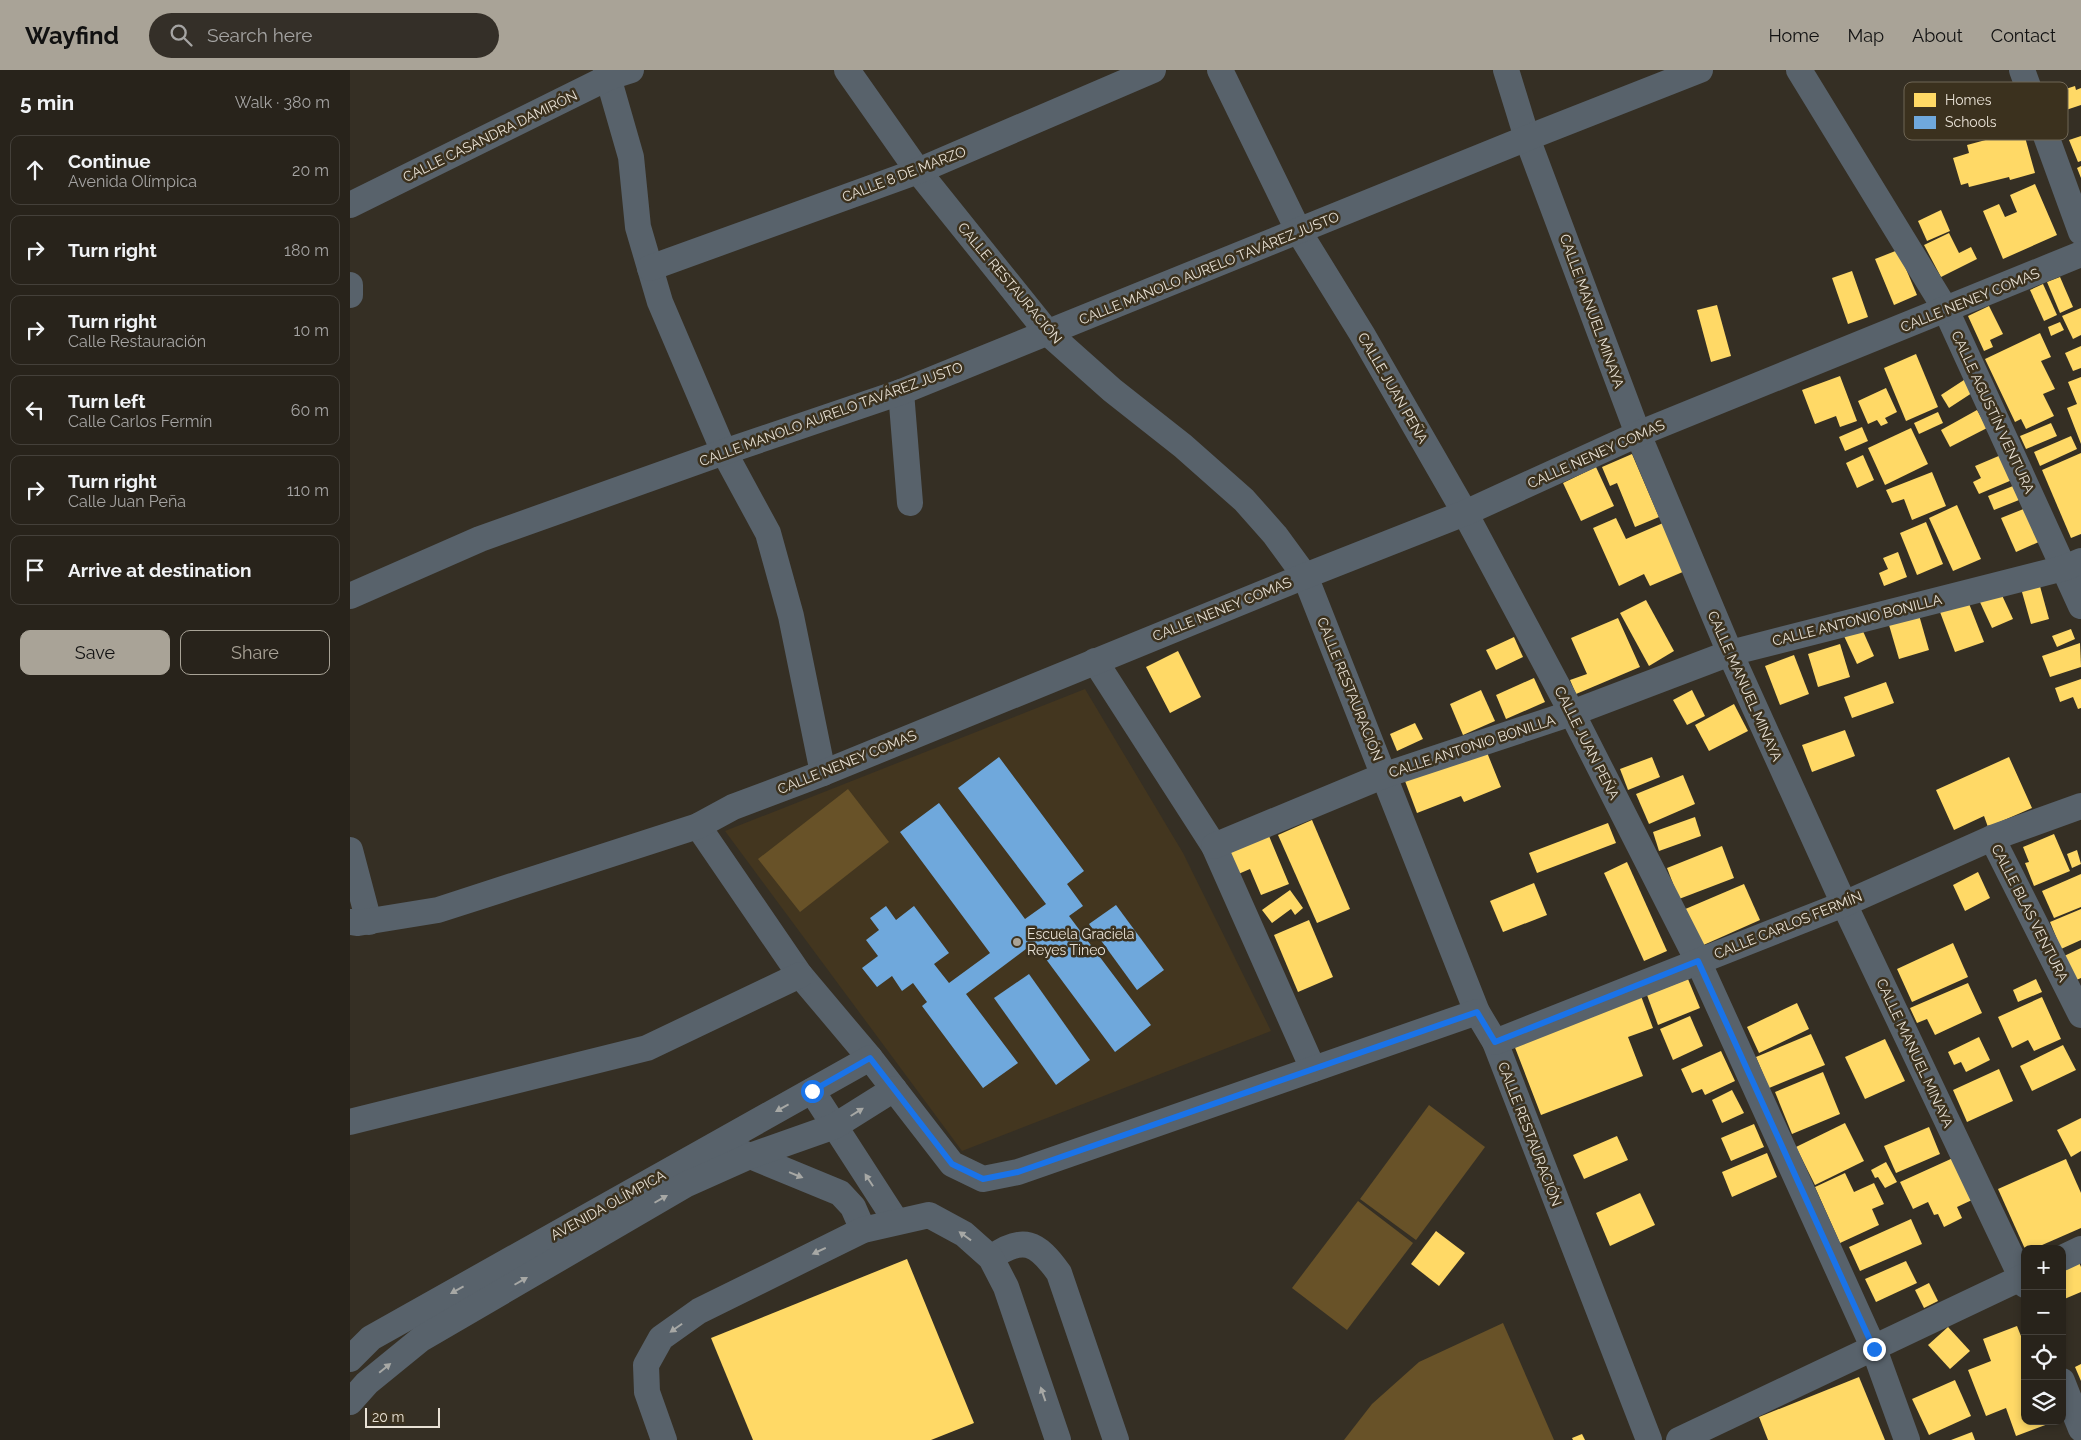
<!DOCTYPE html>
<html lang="en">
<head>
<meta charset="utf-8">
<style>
	:root { --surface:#28231b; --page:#342f28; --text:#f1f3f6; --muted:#a5a4a3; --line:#44403a; --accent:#a9a397 }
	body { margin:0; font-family:Raleway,sans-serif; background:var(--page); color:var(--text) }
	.controls { position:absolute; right:15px; bottom:15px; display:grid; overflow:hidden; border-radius:10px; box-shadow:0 2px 8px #0003 }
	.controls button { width:45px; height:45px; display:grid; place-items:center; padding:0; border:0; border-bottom:1px solid var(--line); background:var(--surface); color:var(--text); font:25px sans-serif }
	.scale { position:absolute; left:15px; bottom:12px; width:75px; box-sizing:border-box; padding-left:5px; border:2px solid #e8e1d5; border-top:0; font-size:14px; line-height:18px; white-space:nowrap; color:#e8e1d5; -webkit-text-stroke:4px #3b311e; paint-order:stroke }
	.stop { position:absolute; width:15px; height:15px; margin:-11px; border:4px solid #1a73e8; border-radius:50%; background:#fff }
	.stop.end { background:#1a73e8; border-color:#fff; box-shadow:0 1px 5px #0008 }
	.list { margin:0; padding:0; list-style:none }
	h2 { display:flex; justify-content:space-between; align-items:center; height:65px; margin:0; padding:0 20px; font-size:21px }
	h2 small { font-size:16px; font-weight:400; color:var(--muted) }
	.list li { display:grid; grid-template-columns:32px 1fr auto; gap:15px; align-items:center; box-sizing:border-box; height:70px; margin:0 10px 10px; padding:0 10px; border:1px solid var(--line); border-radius:10px }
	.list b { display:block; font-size:19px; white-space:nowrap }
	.list p { margin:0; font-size:16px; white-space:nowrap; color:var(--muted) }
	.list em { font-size:16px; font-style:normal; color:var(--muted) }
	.actions { display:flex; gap:10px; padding:15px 20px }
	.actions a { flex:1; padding:11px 0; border:1px solid var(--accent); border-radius:10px; text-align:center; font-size:18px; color:var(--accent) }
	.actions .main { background:var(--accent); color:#111 }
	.icon { flex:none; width:28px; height:28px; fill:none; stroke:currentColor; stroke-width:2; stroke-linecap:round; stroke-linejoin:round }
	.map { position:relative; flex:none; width:1731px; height:1370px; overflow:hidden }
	header { display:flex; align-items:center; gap:30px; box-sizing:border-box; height:70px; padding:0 25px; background:var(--accent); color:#111 }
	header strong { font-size:24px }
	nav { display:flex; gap:28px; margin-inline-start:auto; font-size:18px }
	.search { width:350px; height:45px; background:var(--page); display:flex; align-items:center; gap:12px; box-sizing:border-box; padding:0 18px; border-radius:28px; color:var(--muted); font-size:19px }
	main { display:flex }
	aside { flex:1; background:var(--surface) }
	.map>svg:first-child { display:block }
	.built { fill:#43361f }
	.green { fill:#685228 }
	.homes { fill:#ffd966 }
	.schools { fill:#6fa8dc }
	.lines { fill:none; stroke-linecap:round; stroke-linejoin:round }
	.minor { stroke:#58626b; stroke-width:26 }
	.oneway { fill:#a7a8a5 }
	.route { stroke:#1a73e8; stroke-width:6 }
	.poi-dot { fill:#a9a397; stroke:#3b311e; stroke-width:2 }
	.labels { text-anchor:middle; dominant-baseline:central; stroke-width:5; stroke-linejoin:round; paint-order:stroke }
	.street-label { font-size:14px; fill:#e8e1d5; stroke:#3b311e }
	.poi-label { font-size:14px; fill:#e8e1d5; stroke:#3b311e; text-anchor:start }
	.key { fill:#3b311e; stroke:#6f6655; stroke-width:1 }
	.key-label { font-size:14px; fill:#e8e1d5 }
</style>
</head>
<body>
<header>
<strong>Wayfind</strong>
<div class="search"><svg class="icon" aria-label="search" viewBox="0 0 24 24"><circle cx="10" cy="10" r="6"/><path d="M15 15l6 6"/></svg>Search here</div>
<nav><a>Home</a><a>Map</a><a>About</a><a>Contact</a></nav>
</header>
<main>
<aside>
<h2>5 min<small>Walk · 380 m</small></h2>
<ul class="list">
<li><svg class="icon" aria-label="ahead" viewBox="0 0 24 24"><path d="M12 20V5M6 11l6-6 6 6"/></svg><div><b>Continue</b><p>Avenida Olímpica</p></div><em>20 m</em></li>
<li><svg class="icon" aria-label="right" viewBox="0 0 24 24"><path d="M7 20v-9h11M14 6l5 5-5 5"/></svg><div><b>Turn right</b></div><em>180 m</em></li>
<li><svg class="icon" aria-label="right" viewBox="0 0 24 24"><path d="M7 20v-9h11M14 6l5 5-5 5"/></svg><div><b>Turn right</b><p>Calle Restauración</p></div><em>10 m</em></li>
<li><svg class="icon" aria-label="left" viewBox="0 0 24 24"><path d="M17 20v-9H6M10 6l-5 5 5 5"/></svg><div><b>Turn left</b><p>Calle Carlos Fermín</p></div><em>60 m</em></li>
<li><svg class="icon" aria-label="right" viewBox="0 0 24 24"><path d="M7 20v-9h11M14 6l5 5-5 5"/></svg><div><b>Turn right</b><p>Calle Juan Peña</p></div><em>110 m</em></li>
<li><svg class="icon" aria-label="arrive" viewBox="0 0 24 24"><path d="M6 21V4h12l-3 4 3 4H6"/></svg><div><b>Arrive at destination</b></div></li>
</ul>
<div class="actions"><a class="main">Save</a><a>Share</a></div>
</aside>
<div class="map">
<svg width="1731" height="1370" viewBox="0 0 1731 1370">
	<rect width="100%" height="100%" fill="#352f24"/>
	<path class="built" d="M735,619L833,783L921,961L612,1081L375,761Z"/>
	<g class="green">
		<path d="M498,719L539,772L450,842L408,789Z"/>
		<path d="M1079,1035L1135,1077L1066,1170L1010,1129Z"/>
		<path d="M1008,1131L1063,1173L997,1260L942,1218Z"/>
		<path d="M1153,1253L1204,1370H994L1022,1334L1069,1292Z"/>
	</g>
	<g class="homes">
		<path d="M1725,16L1726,20L1731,18V35L1707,43L1700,24Z"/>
		<path d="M1673,60L1685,103L1660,110L1659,107L1619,117L1618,113L1611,115L1603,88L1619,83L1617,75Z"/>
		<path d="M1731,66V91L1728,92L1719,70Z"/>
		<path d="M1731,96V108L1727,98Z"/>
		<path d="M1685,114L1707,165L1653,189L1633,141L1649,134L1655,147L1667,142L1660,125Z"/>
		<path d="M1591,140L1600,161L1577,171L1568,151Z"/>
		<path d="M1599,163L1609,183L1621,177L1627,189L1591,207L1574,175Z"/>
		<path d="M1548,180L1567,225L1544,235L1525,189Z"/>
		<path d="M1502,201L1518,247L1498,254L1482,208Z"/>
		<path d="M1710,207L1723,237L1710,243L1697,212Z"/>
		<path d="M1693,214L1707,245L1694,251L1680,220Z"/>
		<path d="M1367,235L1381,286L1361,292L1347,240Z"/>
		<path d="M1639,236L1653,264L1640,270L1643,277L1634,281L1618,246Z"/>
		<path d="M1731,238V265L1723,269L1712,246Z"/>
		<path d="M1710,252L1714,260L1701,266L1698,257Z"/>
		<path d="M1690,263L1701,287L1691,291L1705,319L1693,324L1704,346L1676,359L1671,349L1665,352L1635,289Z"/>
		<path d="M1731,276V298L1723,301L1715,283Z"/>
		<path d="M1566,284L1588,337L1556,351L1534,298Z"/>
		<path d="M1490,306L1507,351L1490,357L1486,346L1465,354L1452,320Z"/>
		<path d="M1731,307V374L1717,338L1727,334L1718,312Z"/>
		<path d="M1617,308L1625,321L1599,338L1591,325Z"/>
		<path d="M1536,318L1547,342L1535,348L1538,353L1531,356L1527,350L1518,354L1508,331Z"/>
		<path d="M1627,340L1637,358L1600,377L1591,360Z"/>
		<path d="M1588,342L1593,353L1569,364L1564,353Z"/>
		<path d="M1701,353L1707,366L1676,379L1670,366Z"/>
		<path d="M1512,357L1518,371L1495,381L1489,367Z"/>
		<path d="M1561,358L1578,394L1535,415L1518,378Z"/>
		<path d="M1721,366L1727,379L1690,396L1684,382Z"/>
		<path d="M1731,383V464L1721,468L1692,400Z"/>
		<path d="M1282,384L1309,447L1285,457L1267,413L1260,416L1252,397Z"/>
		<path d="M1513,385L1524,410L1507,418L1496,393Z"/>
		<path d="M1651,385L1662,410L1629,424L1623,412L1631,408L1625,396Z"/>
		<path d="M1246,397L1264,436L1231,451L1213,413Z"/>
		<path d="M1582,402L1596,436L1562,450L1554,429L1542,433L1536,420Z"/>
		<path d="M1663,416L1669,430L1644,440L1638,426Z"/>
		<path d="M1607,435L1631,489L1603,501L1579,448Z"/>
		<path d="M1676,438L1691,471L1666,482L1651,448Z"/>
		<path d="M1266,448L1276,469L1313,453L1335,501L1300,516L1294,504L1269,516L1243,458Z"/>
		<path d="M1576,452L1593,494L1567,505L1550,463Z"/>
		<path d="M1548,482L1557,507L1534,516L1529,503L1538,499L1533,488Z"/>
		<path d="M1688,509L1699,549L1681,554L1670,515Z"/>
		<path d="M1650,521L1663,549L1642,558L1629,530Z"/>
		<path d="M1296,530L1324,581L1299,596L1270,543Z"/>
		<path d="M1618,531L1634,572L1605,582L1590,542Z"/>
		<path d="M1569,545L1579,580L1549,589L1539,555Z"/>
		<path d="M1268,548L1290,597L1226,624L1220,610L1237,604L1221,568Z"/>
		<path d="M1512,559L1524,586L1507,594L1494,566Z"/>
		<path d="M1721,559L1725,569L1707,577L1702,566Z"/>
		<path d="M1164,567L1173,587L1146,600L1136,580Z"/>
		<path d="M1730,573L1731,597L1700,607L1692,586Z"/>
		<path d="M1490,574L1500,607L1468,617L1458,584Z"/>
		<path d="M828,581L851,627L820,643L796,597Z"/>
		<path d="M1444,585L1459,624L1430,635L1415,596Z"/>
		<path d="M1184,608L1195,632L1156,649L1146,625Z"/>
		<path d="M1731,609V638L1728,639L1723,627L1710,632L1705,618Z"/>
		<path d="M1536,612L1544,633L1502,648L1494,627Z"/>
		<path d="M1131,620L1145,651L1113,665L1100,634Z"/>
		<path d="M1342,620L1355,646L1337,655L1323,630Z"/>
		<path d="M1384,634L1398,661L1359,681L1345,655Z"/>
		<path d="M1065,653L1073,669L1047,681L1040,664Z"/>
		<path d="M1495,660L1505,686L1462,702L1452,675Z"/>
		<path d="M1136,680L1151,717L1114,732L1111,726L1067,743L1055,711Z"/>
		<path d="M1302,687L1310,707L1278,720L1270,699Z"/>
		<path d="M1659,687L1682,738L1638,757L1634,746L1604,760L1586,720Z"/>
		<path d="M1333,705L1345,734L1299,754L1286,724Z"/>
		<path d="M1345,747L1351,766L1309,781L1303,762Z"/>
		<path d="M962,750L1000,839L967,853L928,765Z"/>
		<path d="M1258,753L1266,773L1187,803L1179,783Z"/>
		<path d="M1704,764L1720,801L1684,816L1675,793L1679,792L1673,777Z"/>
		<path d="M919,766L939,814L911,825L900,799L886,805L877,784Z"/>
		<path d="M1372,776L1384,808L1329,829L1317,798Z"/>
		<path d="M1727,780L1731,794L1722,798L1717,784Z"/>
		<path d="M1277,792L1317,881L1294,891L1254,803Z"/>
		<path d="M1628,802L1640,828L1615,841L1603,815Z"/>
		<path d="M1731,804V837L1704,848L1692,821Z"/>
		<path d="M1184,813L1197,845L1153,862L1140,831Z"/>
		<path d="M1394,814L1410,850L1349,877L1333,840Z"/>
		<path d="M940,820L953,838L945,845L941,839L922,853L912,840Z"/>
		<path d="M1731,839V870L1711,879L1700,852Z"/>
		<path d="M959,850L983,907L948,922L924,865Z"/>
		<path d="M1603,873L1618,907L1562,932L1547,899Z"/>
		<path d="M1731,878V908L1724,911L1712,887Z"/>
		<path d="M1338,909L1350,938L1308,955L1297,925Z"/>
		<path d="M1686,909L1692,922L1668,932L1663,920Z"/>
		<path d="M1618,913L1632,943L1585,965L1577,949L1567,953L1560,938Z"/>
		<path d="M1291,926L1303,958L1278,967L1293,1006L1191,1045L1164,975Z"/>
		<path d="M1692,927L1711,969L1684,981L1678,970L1662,978L1648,947Z"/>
		<path d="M1447,933L1459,959L1409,983L1397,957Z"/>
		<path d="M1340,946L1353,976L1323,990L1310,959Z"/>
		<path d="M1461,964L1475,995L1419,1018L1406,987Z"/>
		<path d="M1629,967L1640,990L1616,1002L1611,992L1604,995L1598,982Z"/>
		<path d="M1535,969L1555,1011L1515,1029L1495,987Z"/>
		<path d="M1713,975L1726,1000L1682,1021L1670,996Z"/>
		<path d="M1371,981L1385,1011L1355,1025L1352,1019L1342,1023L1331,999Z"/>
		<path d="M1649,999L1663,1031L1617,1052L1603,1020Z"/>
		<path d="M1473,1002L1490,1044L1442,1064L1425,1022Z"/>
		<path d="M1382,1020L1394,1043L1372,1053L1362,1030Z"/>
		<path d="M1731,1048V1081L1721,1087L1707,1060Z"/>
		<path d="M1495,1053L1514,1091L1465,1115L1446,1077Z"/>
		<path d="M1404,1054L1414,1077L1381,1091L1371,1068Z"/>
		<path d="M1579,1057L1590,1084L1546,1103L1534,1076Z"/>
		<path d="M1267,1066L1278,1090L1234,1109L1223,1085Z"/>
		<path d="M1417,1083L1427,1107L1382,1127L1372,1102Z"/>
		<path d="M1603,1088L1622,1130L1607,1137L1612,1148L1594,1157L1588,1144L1584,1145L1578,1132L1563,1139L1550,1112Z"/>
		<path d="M1716,1089L1731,1123V1158L1683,1179H1675L1648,1119Z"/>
		<path d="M1536,1092L1547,1112L1535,1118L1528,1107L1525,1108L1521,1100Z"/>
		<path d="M1495,1103L1504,1122L1524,1113L1534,1134L1522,1139L1529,1155L1490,1173L1465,1117Z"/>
		<path d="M1290,1123L1305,1155L1260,1176L1246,1143Z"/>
		<path d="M1561,1149L1572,1174L1510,1201L1499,1177Z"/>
		<path d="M1086,1161L1115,1183L1089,1216L1061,1194Z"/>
		<path d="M557,1189L624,1353L581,1370H403L361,1268Z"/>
		<path d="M1728,1190L1731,1197V1222L1712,1230V1198Z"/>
		<path d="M1556,1191L1567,1213L1526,1232L1515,1209Z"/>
		<path d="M1579,1213L1588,1231L1574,1238L1565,1220Z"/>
		<path d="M1667,1256L1675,1276V1351H1706L1666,1366L1656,1338L1636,1346L1618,1300L1641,1291L1633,1269Z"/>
		<path d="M1598,1257L1620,1281L1600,1299L1578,1275Z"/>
		<path d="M1731,1294V1311L1725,1297Z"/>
		<path d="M1509,1307L1535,1370H1418L1409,1347Z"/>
		<path d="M1605,1310L1621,1346L1579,1365L1562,1329Z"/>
		<path d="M1622,1362L1625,1370H1601Z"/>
		<path d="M1232,1364L1235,1370H1223L1222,1368Z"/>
	</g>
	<g class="schools">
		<path d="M649,687L734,801L717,814L733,836L719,846L801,955L765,982L684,873L616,924L668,993L633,1018L572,936L577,932L563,913L552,921L542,906L527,917L512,898L528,886L516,870L529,860L520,848L536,836L546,850L564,836L599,883L584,894L599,913L640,883L550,762L589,733L675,849L696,834L608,718Z"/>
		<path d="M766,835L814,900L787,920L739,854Z"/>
		<path d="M679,904L740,990L706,1015L644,928Z"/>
	</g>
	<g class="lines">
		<g class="minor">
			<path d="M256,0L281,87L288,157L310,232L374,382L418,463L441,546L473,703"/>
			<path d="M497,0L568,101L698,263L762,320L833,376L894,430L925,465L955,506L1127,942L1145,972L1299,1370"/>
			<path d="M870,0L949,162L1012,264L1115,443L1222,643L1348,891L1524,1279L1557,1370"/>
			<path d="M1156,0L1177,68L1288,364L1380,583L1494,834L1675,1215"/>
			<path d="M1449,0L1596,240L1731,536"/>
			<path d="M1672,0L1731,162"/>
			<path d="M0,135L259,7L281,0"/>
			<path d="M300,198L568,101L803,0"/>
			<path d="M0,215V225"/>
			<path d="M551,322L560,433"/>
			<path d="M0,526L130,469L374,382L551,322L1177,68L1350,0"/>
			<path d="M745,591L864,776L963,999"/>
			<path d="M348,756L450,905L520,988L602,1094L633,1109L668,1102L1127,942"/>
			<path d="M1642,768L1731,945"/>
			<path d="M864,776L1035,705L1222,643L1380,583L1714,498L1731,491"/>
			<path d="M0,780L19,852"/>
			<path d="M0,852L8,853L88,840L348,756L383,737L473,703L955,506L1115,443L1288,364L1731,184"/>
			<path d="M1145,972L1494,834L1642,768L1731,736"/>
			<path d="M462,1021L546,1151"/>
			<path d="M0,1052L297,978L450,905"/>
			<path d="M393,1083L490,1123L503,1137L513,1160"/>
			<path d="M641,1188C673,1165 687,1172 709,1203L766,1370"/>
			<path d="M1712,1188L1731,1179"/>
			<path d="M0,1289L21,1268L520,988"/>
			<path d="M1712,1311L1731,1359"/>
			<path d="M0,1332L17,1313L71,1269L335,1115L400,1086L485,1056L544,1019"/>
			<path d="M314,1370L297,1322L296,1295L311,1268L349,1241L513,1160L579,1145L614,1164L641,1188L656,1217L708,1370"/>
			<path d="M1329,1370L1675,1206"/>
		</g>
	</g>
	<defs><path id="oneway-solid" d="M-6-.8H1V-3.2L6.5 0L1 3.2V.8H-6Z" transform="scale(1.25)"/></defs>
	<g class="oneway">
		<use href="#oneway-solid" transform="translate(432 1038) rotate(151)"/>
		<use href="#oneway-solid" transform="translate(507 1042) rotate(-32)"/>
		<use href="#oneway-solid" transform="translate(446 1105) rotate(22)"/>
		<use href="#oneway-solid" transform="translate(519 1110) rotate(-123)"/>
		<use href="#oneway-solid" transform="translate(311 1129) rotate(-30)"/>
		<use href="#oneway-solid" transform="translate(615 1166) rotate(-144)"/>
		<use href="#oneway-solid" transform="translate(469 1181) rotate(155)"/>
		<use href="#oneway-solid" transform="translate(171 1211) rotate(-30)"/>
		<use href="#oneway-solid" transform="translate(107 1220) rotate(151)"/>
		<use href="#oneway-solid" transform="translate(326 1258) rotate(145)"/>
		<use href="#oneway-solid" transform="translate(35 1298) rotate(-39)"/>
		<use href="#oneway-solid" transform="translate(693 1324) rotate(-109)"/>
	</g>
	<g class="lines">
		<path class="route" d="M462,1021L520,988L602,1094L633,1109L668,1102L1127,942L1145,972L1348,891L1524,1279"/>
	</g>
	<circle class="poi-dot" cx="667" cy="872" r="5"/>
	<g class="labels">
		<g class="street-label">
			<text transform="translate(140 66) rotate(-26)">CALLE CASANDRA DAMIRÓN</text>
			<text transform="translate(554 104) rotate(-21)">CALLE 8 DE MARZO</text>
			<text transform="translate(859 198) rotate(-22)">CALLE MANOLO AURELO TAVÁREZ JUSTO</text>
			<text transform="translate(660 213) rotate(50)">CALLE RESTAURACIÓN</text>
			<text transform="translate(1620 230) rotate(-22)">CALLE NENEY COMAS</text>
			<text transform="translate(1242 241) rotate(70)">CALLE MANUEL MINAYA</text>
			<text transform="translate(1043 318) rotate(60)">CALLE JUAN PEÑA</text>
			<text transform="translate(1643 342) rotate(65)">CALLE AGUSTÍN VENTURA</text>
			<text transform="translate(481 344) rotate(-20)">CALLE MANOLO AURELO TAVÁREZ JUSTO</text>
			<text transform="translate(1246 384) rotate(-24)">CALLE NENEY COMAS</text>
			<text transform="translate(872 539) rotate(-22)">CALLE NENEY COMAS</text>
			<text transform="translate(1507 550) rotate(-14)">CALLE ANTONIO BONILLA</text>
			<text transform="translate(1395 616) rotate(66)">CALLE MANUEL MINAYA</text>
			<text transform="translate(1000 619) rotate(68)">CALLE RESTAURACIÓN</text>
			<text transform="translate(1237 673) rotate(63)">CALLE JUAN PEÑA</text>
			<text transform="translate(1122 676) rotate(-18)">CALLE ANTONIO BONILLA</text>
			<text transform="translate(497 692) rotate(-22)">CALLE NENEY COMAS</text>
			<text transform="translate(1680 843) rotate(63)">CALLE BLAS VENTURA</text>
			<text transform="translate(1438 855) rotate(-22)">CALLE CARLOS FERMÍN</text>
			<text transform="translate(1565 983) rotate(65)">CALLE MANUEL MINAYA</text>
			<text transform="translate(1180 1064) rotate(69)">CALLE RESTAURACIÓN</text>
			<text transform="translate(258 1135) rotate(-29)">AVENIDA OLÍMPICA</text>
		</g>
		<g class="poi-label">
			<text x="677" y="864">Escuela Graciela<tspan x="677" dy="16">Reyes Tineo</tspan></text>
		</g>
	</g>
	<rect x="1554" y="12" width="164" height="58" rx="8" class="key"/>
	<rect x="1564" y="23" width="22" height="14" fill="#ffd966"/>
	<rect x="1564" y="46" width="22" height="13" fill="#6fa8dc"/>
	<g class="key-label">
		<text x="1595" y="35">Homes</text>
		<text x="1595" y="57">Schools</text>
	</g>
</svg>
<div class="controls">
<button>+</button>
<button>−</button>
<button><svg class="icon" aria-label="locate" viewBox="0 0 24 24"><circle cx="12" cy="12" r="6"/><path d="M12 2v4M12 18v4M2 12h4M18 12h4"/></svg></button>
<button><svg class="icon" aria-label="layers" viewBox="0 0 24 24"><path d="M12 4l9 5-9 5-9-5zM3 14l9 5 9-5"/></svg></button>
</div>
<div class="scale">20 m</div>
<div class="stop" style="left:462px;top:1021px"></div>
<div class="stop end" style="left:1524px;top:1279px"></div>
</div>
</main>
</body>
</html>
